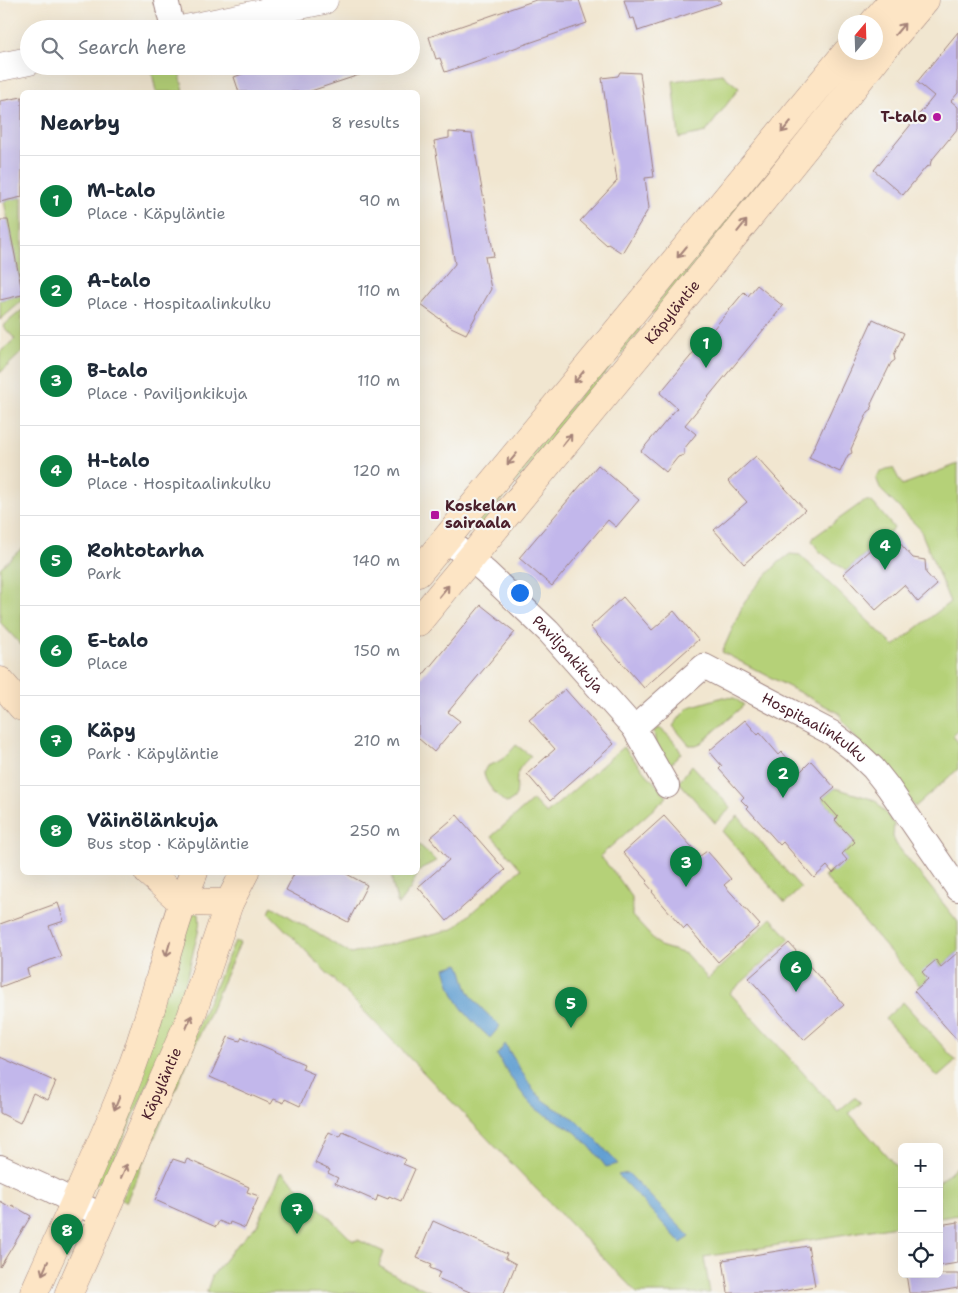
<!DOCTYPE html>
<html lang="en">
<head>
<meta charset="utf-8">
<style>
	:root { --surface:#fff; --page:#f2f2f3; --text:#1f2937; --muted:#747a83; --line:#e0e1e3; --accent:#0b8043 }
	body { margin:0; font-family:"Shantell Sans",sans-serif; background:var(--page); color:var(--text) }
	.controls { position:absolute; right:15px; bottom:15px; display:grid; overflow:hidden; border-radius:8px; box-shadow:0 5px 20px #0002 }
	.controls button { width:45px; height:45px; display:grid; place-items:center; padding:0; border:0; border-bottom:1px solid var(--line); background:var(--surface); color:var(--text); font:25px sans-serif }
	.compass { position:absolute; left:838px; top:15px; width:45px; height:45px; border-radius:50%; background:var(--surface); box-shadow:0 5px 20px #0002; rotate:19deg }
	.you { position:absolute; left:519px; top:592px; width:18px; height:18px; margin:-12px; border:4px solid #fff; border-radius:50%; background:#1a73e8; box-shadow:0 0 0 8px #1a73e833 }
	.badge { display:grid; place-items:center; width:32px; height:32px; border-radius:50%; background:var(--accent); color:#fff; font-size:16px; font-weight:700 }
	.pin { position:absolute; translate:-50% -41px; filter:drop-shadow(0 1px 2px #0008) }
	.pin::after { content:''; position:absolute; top:26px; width:18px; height:15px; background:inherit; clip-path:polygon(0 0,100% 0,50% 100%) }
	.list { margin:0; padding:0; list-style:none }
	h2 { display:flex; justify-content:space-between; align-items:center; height:65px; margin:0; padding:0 20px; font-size:21px }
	h2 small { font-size:16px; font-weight:400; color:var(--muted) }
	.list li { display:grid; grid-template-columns:32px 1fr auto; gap:15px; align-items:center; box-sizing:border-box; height:90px; padding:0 20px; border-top:1px solid var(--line) }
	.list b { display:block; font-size:19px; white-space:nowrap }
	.list p { margin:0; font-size:16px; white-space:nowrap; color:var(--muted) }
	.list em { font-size:16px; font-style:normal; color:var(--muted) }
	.icon { flex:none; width:28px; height:28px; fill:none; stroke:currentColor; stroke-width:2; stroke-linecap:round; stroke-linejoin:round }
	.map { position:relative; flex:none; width:958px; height:1293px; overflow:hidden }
	.search { position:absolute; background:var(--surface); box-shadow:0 5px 20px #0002; left:20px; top:20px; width:400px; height:55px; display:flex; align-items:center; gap:12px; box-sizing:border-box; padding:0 18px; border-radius:28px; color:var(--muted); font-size:19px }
	.panel { position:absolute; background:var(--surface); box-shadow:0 5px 20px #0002; left:20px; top:90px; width:400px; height:785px; border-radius:8px }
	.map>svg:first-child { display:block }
	.green { fill:#b5d178; stroke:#807852 }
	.water { fill:#619fd2; stroke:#565f7e }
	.building { fill:#c2b7eb }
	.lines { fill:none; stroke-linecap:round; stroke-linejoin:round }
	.minor-casing { stroke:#9e827e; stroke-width:26 }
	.tertiary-casing { stroke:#9e827e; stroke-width:29 }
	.secondary-casing { stroke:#9e827e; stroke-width:29 }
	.minor { stroke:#fff; stroke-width:24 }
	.tertiary { stroke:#fff; stroke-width:28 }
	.secondary { stroke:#fde5c5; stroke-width:28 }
	.oneway { stroke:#a48278 }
	.poi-dot { fill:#b5179e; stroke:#f6f6f2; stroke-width:2 }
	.labels { text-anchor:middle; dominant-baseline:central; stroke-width:4.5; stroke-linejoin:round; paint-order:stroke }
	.poi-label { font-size:15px; font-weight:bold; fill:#4a1f2b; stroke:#f6f6f2; text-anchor:end }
	.street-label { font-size:15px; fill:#4a1f2b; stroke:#f6f6f2 }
</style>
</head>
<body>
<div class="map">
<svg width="958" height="1293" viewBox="0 0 958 1293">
	<rect width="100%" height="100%" fill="#f6f6f2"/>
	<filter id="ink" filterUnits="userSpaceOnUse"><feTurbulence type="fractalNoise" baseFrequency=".02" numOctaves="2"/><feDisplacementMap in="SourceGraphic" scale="10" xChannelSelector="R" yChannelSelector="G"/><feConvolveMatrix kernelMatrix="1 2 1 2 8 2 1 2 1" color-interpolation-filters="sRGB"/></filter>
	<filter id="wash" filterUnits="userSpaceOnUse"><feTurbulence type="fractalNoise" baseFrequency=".0096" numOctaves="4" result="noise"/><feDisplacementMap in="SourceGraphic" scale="20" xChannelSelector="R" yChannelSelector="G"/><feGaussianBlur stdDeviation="1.12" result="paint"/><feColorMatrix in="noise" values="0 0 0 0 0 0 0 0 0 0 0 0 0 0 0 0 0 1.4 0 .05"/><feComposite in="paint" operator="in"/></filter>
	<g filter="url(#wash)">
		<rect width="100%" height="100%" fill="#f1e6d0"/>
		<g class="green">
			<path d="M861,53H871L656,313H651L650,311L700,247Z"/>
			<path d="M155,66H178L184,92H156L151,67Z"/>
			<path d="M722,74L739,88L706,132L679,138L673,81Z"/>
			<path d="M22,197V291L4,201Z"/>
			<path d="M22,295V301L0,320V300Z"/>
			<path d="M22,310V352L0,373V352L15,339L3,326Z"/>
			<path d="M636,327L639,328L640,331L475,533L469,528Z"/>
			<path d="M958,464V731L953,736L958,742V769L915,807L855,737L845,724L839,713L722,652L742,607L751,592L778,563L790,554L800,555L894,646L950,602L920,529L881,490L876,478C880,472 885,468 893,468L902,485Z"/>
			<path d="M864,501H869L873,503L894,528L846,571L819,551L812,541L814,537Z"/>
			<path d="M22,548V646L0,622V568Z"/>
			<path d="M723,697L734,698L744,705L701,743L696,745H689L673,726L684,712L689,707Z"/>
			<path d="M659,728C667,733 677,744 681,753L673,762L666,766L656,750L654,731L657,729Z"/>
			<path d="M516,745L531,756C526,761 520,766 518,772C514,784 522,800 506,803C498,797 485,784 484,773C484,770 486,768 487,766C501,762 507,756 516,745Z"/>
			<path d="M623,747L667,797L600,856L617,876L632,897V916L660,946L686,954L708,979L771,918L790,939L730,993L838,1111L854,1098H856L861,1103L849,1113L902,1173V1225L704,1257L710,1293H637L269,913L272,906L351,954L453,929L521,869L492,836L533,800L546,814Z"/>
			<path d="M692,765L731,808L715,823L679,782Z"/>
			<path d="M835,788L875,800L894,824L893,837L896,844L958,922V952L941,967L936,960L928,979L920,986L824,876L831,870L833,872L847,860L842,854L855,842L835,820L838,817L822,799Z"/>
			<path d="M738,816L801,888L785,903L722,831Z"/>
			<path d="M418,844L424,849L436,861L424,867L418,873L410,889L398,905L393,886L391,873L418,872Z"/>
			<path d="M193,913L199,914C201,925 197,937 194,948C177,1028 139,1102 106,1177L92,1187Z"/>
			<path d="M235,941L240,943L126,1202L121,1200Z"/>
			<path d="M903,1002L956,1061L938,1077L885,1019Z"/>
			<path d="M958,1165V1215L939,1218V1182Z"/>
			<path d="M282,1171L353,1241L358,1240L384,1252L379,1266L400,1278L434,1293H207V1290L212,1276L235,1247L257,1225Z"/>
		</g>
		<g class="water">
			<path d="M459,964C464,973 464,981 468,990C475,1004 489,1015 500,1026L490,1038C477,1026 462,1012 454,995C450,987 448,977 445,968Z"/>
			<path d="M505,1044L533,1090L545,1101L555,1108L575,1119L600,1144L618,1164L606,1167C596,1154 587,1142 575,1132C562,1122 544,1117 532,1105C518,1090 508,1073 497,1055Z"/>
			<path d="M628,1173L690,1237L681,1243L618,1175Z"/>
		</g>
		<g id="blocks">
			<g class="building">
				<path d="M536,0H579L587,23L445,72L440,58L436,59L429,37Z"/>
				<path d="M624,0H720L721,3L638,31L634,18L630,19Z"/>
				<path d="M958,32V93L951,101L958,107V128L931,161L930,166L926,167L903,195L874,170L934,96L917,82Z"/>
				<path d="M264,66H376L377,69L308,92H239L234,77Z"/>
				<path d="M620,72L640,73L654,177L645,178L649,208L622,253L608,244L607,245L580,221L617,181L602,78L618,76Z"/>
				<path d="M22,97V197L0,202V101Z"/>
				<path d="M449,132L472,134L494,256L485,257L491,289L466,334L451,327L421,305L455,264L434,141L449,138Z"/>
				<path d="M0,220H8L22,291V295L0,300Z"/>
				<path d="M757,285L783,306L685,425L696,434L684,449V455L678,457L666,472L641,451L677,408L660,393L744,292L748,296Z"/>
				<path d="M873,319L904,333L894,355L895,360L891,363L871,404L872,409L868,412L851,449L852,453L848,455L840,472L809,458Z"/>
				<path d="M756,456L805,510L744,564L714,530L747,502L728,481Z"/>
				<path d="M598,465L639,500L616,527L608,520L552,586L519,558Z"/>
				<path d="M890,532L913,558L925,560L926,573L937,585L918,602L904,585L876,610L843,574Z"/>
				<path d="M623,597L652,630L674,611L698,640L644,688L590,627Z"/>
				<path d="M481,605L515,632L448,712L460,721L434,752L418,738V681Z"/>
				<path d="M565,689L614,744L550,801L527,774L555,749L529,720Z"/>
				<path d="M745,720L758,735L760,733L779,755L782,752L800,772L811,761L835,788L822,799L838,817L835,820L855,842L842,854L847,860L833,873L827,866L814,878L783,842L780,845L747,808L748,807L741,800L744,797L719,769L722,766L709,751Z"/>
				<path d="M457,815L505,870L447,921L418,887L449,860L430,838Z"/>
				<path d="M664,816L700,856L707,851L716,861L731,879L724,885L760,925L718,962L687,926L684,929L652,892L653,891L646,883L648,881L623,853Z"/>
				<path d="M295,872H343L367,885L348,922L286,890Z"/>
				<path d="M58,903L64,921L49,926L61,956L27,969L29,976L0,987V924Z"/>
				<path d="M789,943L844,1005L804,1040L749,978Z"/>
				<path d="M958,952V1041L914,991L928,979L922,972L936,960L941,967Z"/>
				<path d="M228,1037L240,1041L242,1037L304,1064L302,1069L314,1074L300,1106L285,1099L284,1103L274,1099L271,1104L210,1077Z"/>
				<path d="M0,1057L56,1082L48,1100L33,1093L20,1123L0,1113Z"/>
				<path d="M329,1132L340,1137L343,1132L405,1159L403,1164L415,1169L401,1201L389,1196L388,1199L378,1195L376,1201L335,1183L338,1178L328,1173L330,1170L315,1163Z"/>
				<path d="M173,1159L185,1163L187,1159L249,1187L247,1192L259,1196L245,1228L230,1222L229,1225L219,1221L216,1227L155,1200Z"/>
				<path d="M0,1201L10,1207L12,1205L31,1216L0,1267Z"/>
				<path d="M433,1221L507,1254L505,1258L516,1264L504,1293H472L437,1278L440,1272L430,1268L432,1264L417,1258Z"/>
				<path d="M958,1222V1263L939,1266V1225Z"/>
				<path d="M808,1246L815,1286L774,1293H728L723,1260Z"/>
				<path d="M906,1274H958V1288L928,1293H909Z"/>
			</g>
		</g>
	</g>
	<g filter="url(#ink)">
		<use href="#blocks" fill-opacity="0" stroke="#9e827e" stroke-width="1"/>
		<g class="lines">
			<g class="minor-casing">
				<g id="minor">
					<path d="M166,0L173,29"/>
					<path id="s1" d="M446,539L486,572L549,632L634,728L667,786"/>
					<path id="s2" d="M634,728L704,666L832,733L853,749L873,768L888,787L958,889"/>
					<path d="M0,1167L51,1190L74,1202L104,1216"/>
				</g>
			</g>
			<g class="tertiary-casing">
				<g id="tertiary">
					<path d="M186,29L324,0"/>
					<path d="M0,67L29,61"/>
				</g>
			</g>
			<g class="secondary-casing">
				<g id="secondary">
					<path d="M874,22L893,0"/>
					<path d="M418,573L847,52"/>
					<path id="s3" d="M418,622L641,351L837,108L885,47L925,0"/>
					<path d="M0,681L22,707"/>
					<path d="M148,872L182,902L229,903"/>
					<path d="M34,1293C67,1218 103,1144 132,1067C156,1003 168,936 194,872"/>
					<path id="s4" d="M69,1293L191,1017L229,903L245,872"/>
				</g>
			</g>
			<use href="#minor" class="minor"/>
			<use href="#tertiary" class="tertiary"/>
			<use href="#secondary" class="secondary"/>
		</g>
		<defs><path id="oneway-shaft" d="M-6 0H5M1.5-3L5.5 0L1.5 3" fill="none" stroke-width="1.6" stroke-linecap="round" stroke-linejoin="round" transform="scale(1.25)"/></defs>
		<g class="oneway">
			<use href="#oneway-shaft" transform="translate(900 29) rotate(-50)"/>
			<use href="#oneway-shaft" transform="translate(786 127) rotate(130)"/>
			<use href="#oneway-shaft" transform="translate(742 226) rotate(-51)"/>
			<use href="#oneway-shaft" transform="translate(682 252) rotate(130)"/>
			<use href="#oneway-shaft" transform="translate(579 377) rotate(129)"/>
			<use href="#oneway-shaft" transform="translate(567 440) rotate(-51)"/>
			<use href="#oneway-shaft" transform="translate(512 459) rotate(130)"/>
			<use href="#oneway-shaft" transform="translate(444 591) rotate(-50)"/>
			<use href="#oneway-shaft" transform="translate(168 949) rotate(106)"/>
			<use href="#oneway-shaft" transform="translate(189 1022) rotate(-67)"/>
			<use href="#oneway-shaft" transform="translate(117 1103) rotate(112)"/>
			<use href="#oneway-shaft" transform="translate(124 1171) rotate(-66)"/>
			<use href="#oneway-shaft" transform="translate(45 1268) rotate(114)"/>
		</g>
	</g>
	<g class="poi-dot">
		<circle cx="937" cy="117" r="5"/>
		<rect x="430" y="510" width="10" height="10" rx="2.5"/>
	</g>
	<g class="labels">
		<g class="poi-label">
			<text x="927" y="117">T-talo</text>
			<text x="445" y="506" text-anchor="start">Koskelan<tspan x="445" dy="17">sairaala</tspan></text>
		</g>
		<g class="street-label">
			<text stroke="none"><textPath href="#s3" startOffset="401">Käpyläntie</textPath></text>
			<text stroke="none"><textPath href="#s1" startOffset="168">Paviljonkikuja</textPath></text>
			<text stroke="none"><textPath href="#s2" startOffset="220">Hospitaalinkulku</textPath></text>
			<text stroke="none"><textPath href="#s4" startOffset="229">Käpyläntie</textPath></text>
		</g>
	</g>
</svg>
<div class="controls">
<button>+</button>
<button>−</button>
<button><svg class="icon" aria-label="locate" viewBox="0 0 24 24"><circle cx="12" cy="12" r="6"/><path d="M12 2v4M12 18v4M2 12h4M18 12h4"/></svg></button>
</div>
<svg class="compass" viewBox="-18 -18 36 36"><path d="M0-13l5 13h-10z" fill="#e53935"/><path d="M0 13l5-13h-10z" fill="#747a83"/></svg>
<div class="you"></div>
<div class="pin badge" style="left:706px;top:368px">1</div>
<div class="pin badge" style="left:783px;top:798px">2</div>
<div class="pin badge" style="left:686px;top:887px">3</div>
<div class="pin badge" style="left:885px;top:570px">4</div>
<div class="pin badge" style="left:571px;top:1028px">5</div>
<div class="pin badge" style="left:796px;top:992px">6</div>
<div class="pin badge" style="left:297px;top:1234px">7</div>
<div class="pin badge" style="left:67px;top:1255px">8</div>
<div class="search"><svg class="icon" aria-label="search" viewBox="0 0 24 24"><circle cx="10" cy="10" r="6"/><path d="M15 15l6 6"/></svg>Search here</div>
<section class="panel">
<h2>Nearby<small>8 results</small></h2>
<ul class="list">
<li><span class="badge">1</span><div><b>M-talo</b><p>Place · Käpyläntie</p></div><em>90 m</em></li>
<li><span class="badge">2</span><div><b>A-talo</b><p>Place · Hospitaalinkulku</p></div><em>110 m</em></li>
<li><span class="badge">3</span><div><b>B-talo</b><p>Place · Paviljonkikuja</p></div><em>110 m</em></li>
<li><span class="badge">4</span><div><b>H-talo</b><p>Place · Hospitaalinkulku</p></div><em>120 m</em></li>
<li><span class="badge">5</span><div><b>Rohtotarha</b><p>Park</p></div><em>140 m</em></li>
<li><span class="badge">6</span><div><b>E-talo</b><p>Place</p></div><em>150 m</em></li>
<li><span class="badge">7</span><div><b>Käpy</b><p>Park · Käpyläntie</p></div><em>210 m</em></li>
<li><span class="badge">8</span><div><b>Väinölänkuja</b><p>Bus stop · Käpyläntie</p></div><em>250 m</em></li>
</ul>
</section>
</div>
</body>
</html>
